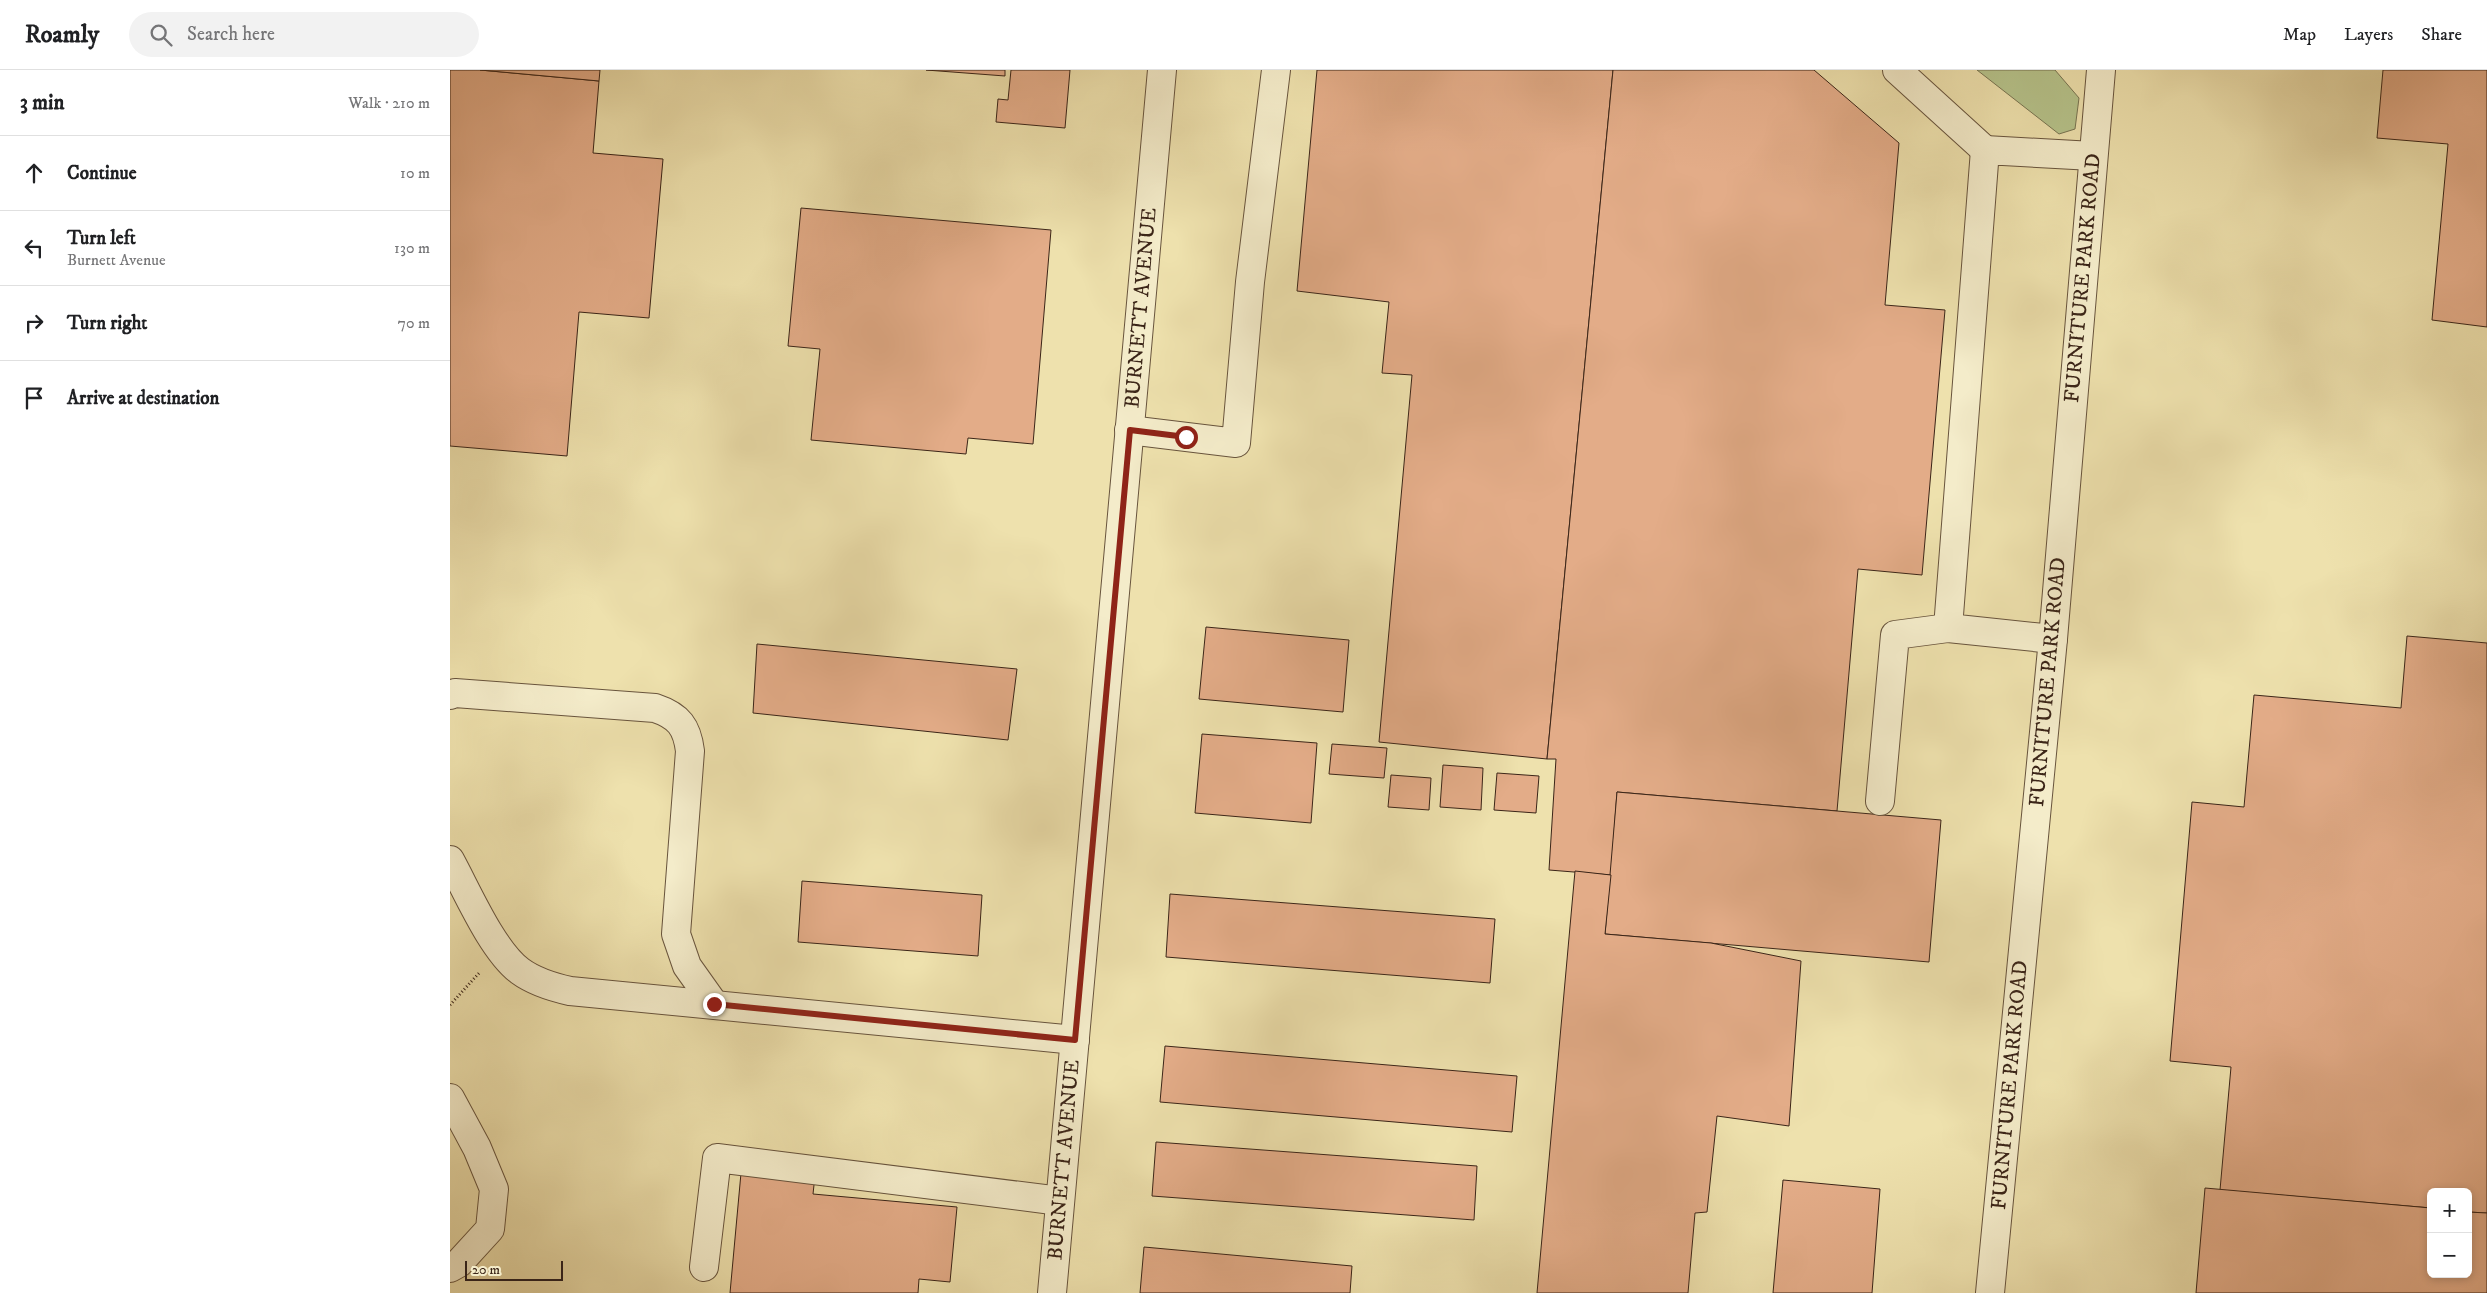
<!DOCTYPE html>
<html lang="en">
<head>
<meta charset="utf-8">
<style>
	:root { --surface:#fff; --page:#f2f2f2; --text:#202124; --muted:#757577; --line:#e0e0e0 }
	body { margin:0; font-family:"IM FELL DW Pica",serif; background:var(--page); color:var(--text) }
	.controls { position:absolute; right:15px; bottom:15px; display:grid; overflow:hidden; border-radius:8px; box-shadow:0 2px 8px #0003 }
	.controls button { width:45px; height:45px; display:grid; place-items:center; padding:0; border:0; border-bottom:1px solid var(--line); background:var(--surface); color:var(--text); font:25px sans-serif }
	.scale { position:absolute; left:15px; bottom:12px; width:98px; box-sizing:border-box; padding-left:5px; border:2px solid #3b2518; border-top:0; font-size:14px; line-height:18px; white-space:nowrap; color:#3b2518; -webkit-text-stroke:4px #f4ecca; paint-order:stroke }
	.stop { position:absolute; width:15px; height:15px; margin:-11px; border:4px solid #8f2418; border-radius:50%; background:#fff }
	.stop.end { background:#8f2418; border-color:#fff; box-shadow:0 1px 5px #0008 }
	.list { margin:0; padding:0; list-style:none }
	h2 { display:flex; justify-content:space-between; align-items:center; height:65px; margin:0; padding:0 20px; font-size:21px }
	h2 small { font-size:16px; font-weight:400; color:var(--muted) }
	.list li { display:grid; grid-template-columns:32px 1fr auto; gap:15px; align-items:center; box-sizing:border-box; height:75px; padding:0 20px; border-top:1px solid var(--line) }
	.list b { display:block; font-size:19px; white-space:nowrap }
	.list p { margin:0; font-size:16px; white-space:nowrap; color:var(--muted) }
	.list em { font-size:16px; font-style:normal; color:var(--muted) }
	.icon { flex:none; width:28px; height:28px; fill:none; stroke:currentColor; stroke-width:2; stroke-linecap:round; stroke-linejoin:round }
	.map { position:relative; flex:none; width:2037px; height:1223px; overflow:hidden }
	header { display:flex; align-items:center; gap:30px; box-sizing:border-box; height:70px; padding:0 25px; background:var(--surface); border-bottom:1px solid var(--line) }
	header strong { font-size:24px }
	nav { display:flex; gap:28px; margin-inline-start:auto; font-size:18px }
	.search { width:350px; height:45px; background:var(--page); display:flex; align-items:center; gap:12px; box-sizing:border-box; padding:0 18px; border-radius:28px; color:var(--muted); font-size:19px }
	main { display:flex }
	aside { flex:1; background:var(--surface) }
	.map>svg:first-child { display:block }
	.green { fill:#b6c38b; stroke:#787452 }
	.building { fill:#e3ac88; stroke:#3b2518 }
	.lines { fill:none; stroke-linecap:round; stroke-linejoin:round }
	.minor-casing { stroke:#68543d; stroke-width:30 }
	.path { stroke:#3b2518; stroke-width:3; stroke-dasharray:1 2.5; stroke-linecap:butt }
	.minor { stroke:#f4ecca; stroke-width:28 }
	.route { stroke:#8f2418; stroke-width:6 }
	.labels { text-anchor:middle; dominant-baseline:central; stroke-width:4; stroke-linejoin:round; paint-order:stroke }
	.street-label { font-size:21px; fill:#3b2518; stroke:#f4ecca }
</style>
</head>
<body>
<header>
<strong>Roamly</strong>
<div class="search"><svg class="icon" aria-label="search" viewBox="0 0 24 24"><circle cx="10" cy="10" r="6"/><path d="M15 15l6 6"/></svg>Search here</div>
<nav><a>Map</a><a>Layers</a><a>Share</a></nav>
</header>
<main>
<aside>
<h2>3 min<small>Walk · 210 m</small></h2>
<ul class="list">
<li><svg class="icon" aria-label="ahead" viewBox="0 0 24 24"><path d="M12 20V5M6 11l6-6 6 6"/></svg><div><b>Continue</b></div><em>10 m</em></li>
<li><svg class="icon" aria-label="left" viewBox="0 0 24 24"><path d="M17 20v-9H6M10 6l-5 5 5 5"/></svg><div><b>Turn left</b><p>Burnett Avenue</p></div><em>130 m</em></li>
<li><svg class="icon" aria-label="right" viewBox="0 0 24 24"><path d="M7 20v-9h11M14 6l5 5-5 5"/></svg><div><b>Turn right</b></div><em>70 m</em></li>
<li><svg class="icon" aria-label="arrive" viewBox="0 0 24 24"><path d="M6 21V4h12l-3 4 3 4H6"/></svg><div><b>Arrive at destination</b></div></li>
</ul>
</aside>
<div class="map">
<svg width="2037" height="1223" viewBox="0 0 2037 1223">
	<rect width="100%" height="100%" fill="#eee1ad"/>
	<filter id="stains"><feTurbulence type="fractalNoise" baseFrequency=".004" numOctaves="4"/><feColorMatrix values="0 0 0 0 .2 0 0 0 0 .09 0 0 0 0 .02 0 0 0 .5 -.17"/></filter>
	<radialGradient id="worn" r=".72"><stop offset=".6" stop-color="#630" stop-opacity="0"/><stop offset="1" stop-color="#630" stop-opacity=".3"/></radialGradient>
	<path class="green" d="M1527,0H1605L1629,28L1625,59L1609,64Z"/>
	<g class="building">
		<path d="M0,0H30L149,11L143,83L213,89L199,248L129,242L117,386L0,376Z"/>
		<path d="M30,0H150L149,11Z"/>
		<path d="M476,0H555V6Z"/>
		<path d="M561,0H620L615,58L546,52L548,29L558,30Z"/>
		<path d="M867,0H1163L1097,689L929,672L962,305L932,303L939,232L847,221Z"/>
		<path d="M1163,0H1364L1449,73L1435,235L1495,240L1472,505L1408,499L1387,741L1167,722L1161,805L1099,800L1106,689H1097Z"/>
		<path d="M1933,0H2037V257L1982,250L1998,74L1927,68Z"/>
		<path d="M351,138L601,160L583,374L518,368L516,384L361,370L370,279L338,276Z"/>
		<path d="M756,557L899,570L893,642L749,629Z"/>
		<path d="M1957,566L2037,573V1143L2018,1142V1122H1981V1138L1770,1120L1781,997L1720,991L1742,732L1794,737L1804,625L1951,638Z"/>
		<path d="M307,574L567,599L558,670L303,643Z"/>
		<path d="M752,664L867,673L861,753L745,743Z"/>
		<path d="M882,674L937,678L934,708L879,704Z"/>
		<path d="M993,695L1033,698L1031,740L990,737Z"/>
		<path d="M1047,703L1089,706L1086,743L1044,740Z"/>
		<path d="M941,705L981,708L979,740L938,737Z"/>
		<path d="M1167,722L1491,750L1479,892L1155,864Z"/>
		<path d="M1125,801L1161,805L1155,864L1261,873L1351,891L1339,1056L1267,1046L1257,1142L1245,1143L1238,1223H1087Z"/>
		<path d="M352,811L532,825L528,886L348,872Z"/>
		<path d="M720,824L1045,849L1040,913L716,887Z"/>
		<path d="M715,976L1067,1006L1062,1062L710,1032Z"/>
		<path d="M706,1072L1027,1096L1024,1150L702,1126Z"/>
		<path d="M291,1103L365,1106L363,1124L507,1137L500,1212L469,1209L468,1223H280Z"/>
		<path d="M1333,1110L1430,1119L1422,1223H1323Z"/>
		<path d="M1755,1118L1981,1138V1204H2018V1142L2037,1143V1223H1746Z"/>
		<path d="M694,1177L902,1196L900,1223H690Z"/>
	</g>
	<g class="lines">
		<g class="minor-casing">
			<g id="minor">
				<path d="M1447,0L1535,80"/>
				<path d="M679,360L786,373L800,212L826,0"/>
				<path d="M1603,569L1498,558L1535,80L1643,86"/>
				<path d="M0,625L5,623L205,638C229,646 237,657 240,681L226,864L237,896L264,934"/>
				<path d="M1430,731L1445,565L1498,558"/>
				<path d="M0,790C17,821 42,880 70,901C85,912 102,917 120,921L625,970"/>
				<path d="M0,1028L27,1078L44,1119L40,1159L9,1193L0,1198"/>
				<path d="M254,1197L267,1088L610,1131"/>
				<path d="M602,1223L712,0"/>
				<path d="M1540,1223L1603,569L1651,0"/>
			</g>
		</g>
		<path class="path" d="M0,935L30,902"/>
		<use href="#minor" class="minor"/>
	</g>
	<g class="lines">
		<path class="route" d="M264,934L625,970L680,360L736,367"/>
	</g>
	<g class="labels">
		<g class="street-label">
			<text transform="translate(1633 208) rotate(-85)">FURNITURE PARK ROAD</text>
			<text transform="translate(691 238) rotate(-85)">BURNETT AVENUE</text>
			<text transform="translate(1598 612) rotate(-85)">FURNITURE PARK ROAD</text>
			<text transform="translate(1560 1015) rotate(-85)">FURNITURE PARK ROAD</text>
			<text transform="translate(614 1090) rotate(-85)">BURNETT AVENUE</text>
		</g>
	</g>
	<rect width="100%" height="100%" filter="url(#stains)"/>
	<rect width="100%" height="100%" fill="url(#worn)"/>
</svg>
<div class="controls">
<button>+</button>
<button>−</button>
</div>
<div class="scale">20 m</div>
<div class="stop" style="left:736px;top:367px"></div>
<div class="stop end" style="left:264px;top:934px"></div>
</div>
</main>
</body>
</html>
